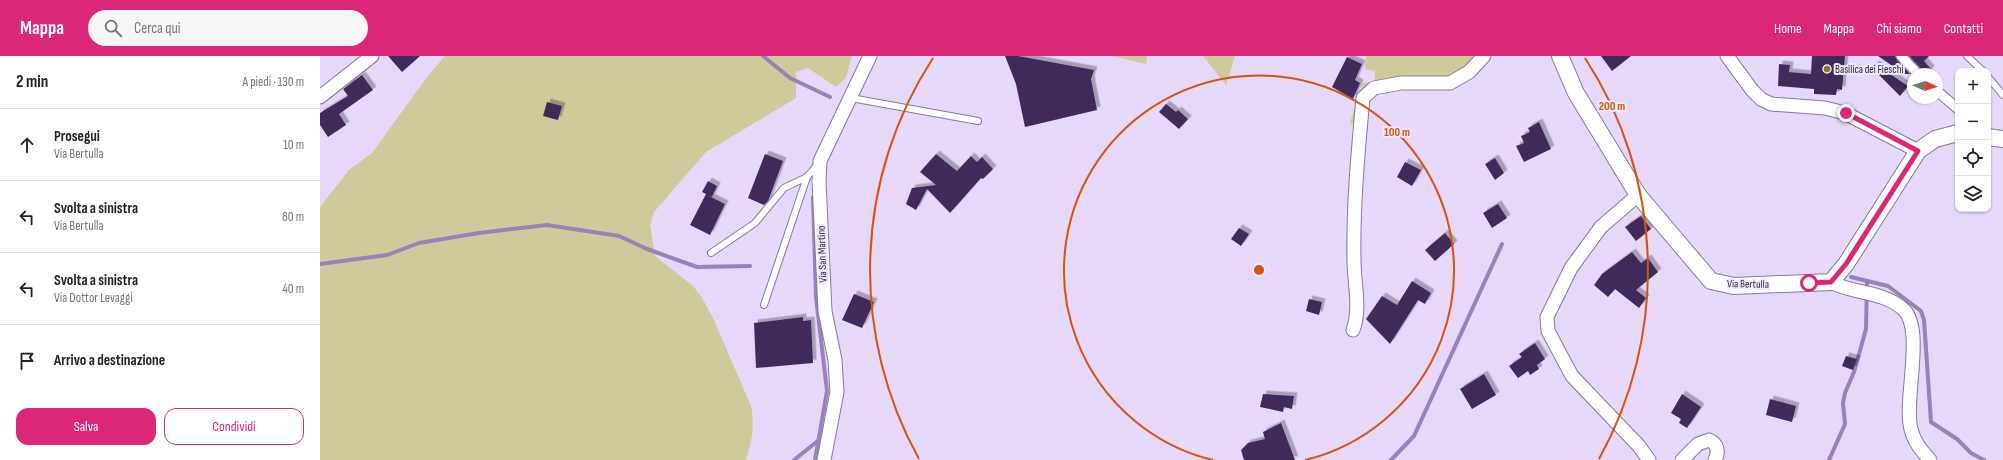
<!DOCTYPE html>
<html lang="it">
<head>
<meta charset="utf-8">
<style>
	:root { --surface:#fff; --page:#f6f6f6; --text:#222; --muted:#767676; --line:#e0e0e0; --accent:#db2777 }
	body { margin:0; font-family:"Sofia Sans Condensed",sans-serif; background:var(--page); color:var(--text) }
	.controls { position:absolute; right:12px; top:12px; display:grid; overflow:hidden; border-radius:8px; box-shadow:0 1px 3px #0004 }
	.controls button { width:36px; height:36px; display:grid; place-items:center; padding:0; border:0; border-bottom:1px solid var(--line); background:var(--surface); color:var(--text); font:20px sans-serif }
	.compass { position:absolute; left:1587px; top:12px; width:36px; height:36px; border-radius:50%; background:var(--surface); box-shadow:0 1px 3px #0004; rotate:93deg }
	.stop { position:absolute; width:12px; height:12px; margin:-9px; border:3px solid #db2777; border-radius:50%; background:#fff }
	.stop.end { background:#db2777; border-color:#fff; box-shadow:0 1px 4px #0008 }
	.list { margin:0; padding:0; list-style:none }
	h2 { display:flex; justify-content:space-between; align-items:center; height:52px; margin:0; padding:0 16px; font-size:17px }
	h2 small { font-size:13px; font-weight:400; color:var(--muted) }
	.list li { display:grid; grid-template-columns:26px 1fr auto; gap:12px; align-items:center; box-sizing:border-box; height:72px; padding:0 16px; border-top:1px solid var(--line) }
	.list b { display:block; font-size:15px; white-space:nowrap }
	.list p { margin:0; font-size:13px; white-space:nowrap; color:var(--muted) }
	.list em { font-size:13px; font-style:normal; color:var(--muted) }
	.actions { display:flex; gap:8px; padding:12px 16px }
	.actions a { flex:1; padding:9px 0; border:1px solid var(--accent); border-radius:12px; text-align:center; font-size:14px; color:var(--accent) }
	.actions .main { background:var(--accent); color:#fff }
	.icon { flex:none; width:22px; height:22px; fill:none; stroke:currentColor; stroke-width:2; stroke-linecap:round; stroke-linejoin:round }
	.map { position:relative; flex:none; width:1683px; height:404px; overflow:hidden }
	header { display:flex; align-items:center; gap:24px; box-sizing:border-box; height:56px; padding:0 20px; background:var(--accent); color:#fff }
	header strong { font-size:19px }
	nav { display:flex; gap:22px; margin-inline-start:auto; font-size:14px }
	.search { width:280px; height:36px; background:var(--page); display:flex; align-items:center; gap:10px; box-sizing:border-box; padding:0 14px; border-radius:22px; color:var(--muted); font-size:15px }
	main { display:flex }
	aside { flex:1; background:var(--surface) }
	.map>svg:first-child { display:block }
	.green { fill:#cfca9c }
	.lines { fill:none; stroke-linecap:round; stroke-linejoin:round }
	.stream { stroke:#9882b7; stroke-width:4 }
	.building { fill:#412c5a; filter:url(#shadow) }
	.service-casing { stroke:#867a97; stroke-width:8 }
	.pedestrian-casing { stroke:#867a97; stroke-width:11 }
	.minor-casing { stroke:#867a97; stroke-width:15 }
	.tertiary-casing { stroke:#867a97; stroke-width:18 }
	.service { stroke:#fff; stroke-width:6 }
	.pedestrian { stroke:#fff; stroke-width:9 }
	.minor { stroke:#fff; stroke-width:13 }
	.tertiary { stroke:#fff; stroke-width:16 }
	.route { stroke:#db2777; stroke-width:5 }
	.ring { fill:none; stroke:#d55410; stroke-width:2 }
	.poi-dot { fill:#83781c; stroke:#f0e8fc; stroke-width:1.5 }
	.labels { text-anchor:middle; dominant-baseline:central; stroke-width:4; stroke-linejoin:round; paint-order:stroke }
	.poi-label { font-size:11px; fill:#2a2532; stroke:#f0e8fc; text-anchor:start }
	.street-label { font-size:11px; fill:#2a2532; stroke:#f0e8fc }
	.centre { fill:#d55410; stroke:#f0e8fc; stroke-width:2 }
	.ring-label { font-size:12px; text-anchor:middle; font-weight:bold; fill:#d55410; stroke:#f0e8fc; stroke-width:4; stroke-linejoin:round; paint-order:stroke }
</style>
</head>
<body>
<header>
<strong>Mappa</strong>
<div class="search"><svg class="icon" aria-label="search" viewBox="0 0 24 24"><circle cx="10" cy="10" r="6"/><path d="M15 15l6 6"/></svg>Cerca qui</div>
<nav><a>Home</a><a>Mappa</a><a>Chi siamo</a><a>Contatti</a></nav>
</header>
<main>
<aside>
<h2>2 min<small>A piedi · 130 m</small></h2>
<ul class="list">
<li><svg class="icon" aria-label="ahead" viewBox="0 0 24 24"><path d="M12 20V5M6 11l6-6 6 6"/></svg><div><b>Prosegui</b><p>Via Bertulla</p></div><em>10 m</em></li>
<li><svg class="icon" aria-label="left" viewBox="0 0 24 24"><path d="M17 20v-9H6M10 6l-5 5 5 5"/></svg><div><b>Svolta a sinistra</b><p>Via Bertulla</p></div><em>80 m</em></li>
<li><svg class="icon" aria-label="left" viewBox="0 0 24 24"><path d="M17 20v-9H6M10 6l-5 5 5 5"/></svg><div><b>Svolta a sinistra</b><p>Via Dottor Levaggi</p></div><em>40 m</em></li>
<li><svg class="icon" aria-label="arrive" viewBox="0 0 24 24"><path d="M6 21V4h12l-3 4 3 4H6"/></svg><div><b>Arrivo a destinazione</b></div></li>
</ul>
<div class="actions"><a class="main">Salva</a><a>Condividi</a></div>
</aside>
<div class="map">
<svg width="1683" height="404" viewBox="0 0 1683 404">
	<defs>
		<filter id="shadow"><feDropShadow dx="3.5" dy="-3.5" stdDeviation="0" flood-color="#0004"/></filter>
	</defs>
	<rect width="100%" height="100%" fill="#e5d8f9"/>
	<g class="green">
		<path d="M125,0H532L526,22L516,31L488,12L476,16V42L386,96L334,156L330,169L335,200L373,230L381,240L393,262L431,350C435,369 432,385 426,404H0V151L29,114L52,97L107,21Z"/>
		<path d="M792,0H827L826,8Z"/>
		<path d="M883,0H915L906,29Z"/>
		<path d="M1046,0H1158L1133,22L1051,32L1036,69L1030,67L1042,27L1054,26L1055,15L1045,13Z"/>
	</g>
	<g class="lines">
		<g class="stream">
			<path d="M443,0L470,22L510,41"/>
			<path d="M493,141L496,241L507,335L495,404"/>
			<path d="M0,208L67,199L99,187L159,177L227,169L299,180L327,193L377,211L430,210"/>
			<path d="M1531,221L1568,230L1601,255L1604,264L1611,366L1637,383L1651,397L1664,404"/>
			<path d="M474,404L499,384"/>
			<path d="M1071,404L1094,380L1182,188"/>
			<path d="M1509,404L1525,368L1523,347L1525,337L1534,316L1546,273L1547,225"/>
		</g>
	</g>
	<g class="building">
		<path d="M68,0H100L82,16Z"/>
		<path d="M685,0H698L774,14L771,23L777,54L705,71L696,28Z"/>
		<path d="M1281,0H1311L1292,15Z"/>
		<path d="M1492,0H1525L1522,34L1517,33L1516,39L1494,38V33L1458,30L1459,8L1470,9L1469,16L1491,18Z"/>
		<path d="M1558,0H1575L1577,4L1590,18H1570L1588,30L1580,40L1552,12L1556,8L1566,15L1571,9Z"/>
		<path d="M1589,0H1609L1604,5L1611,13L1607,18H1604L1602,14Z"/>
		<path d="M1027,1L1042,8L1035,24L1040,27L1033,43L1012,31Z"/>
		<path d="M42,19L53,34L19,58L26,69L8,81L0,69V57L28,40L23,33Z"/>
		<path d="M227,46L242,50L238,64L223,60Z"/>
		<path d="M846,48L856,56L858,54L868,63L859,73L839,56Z"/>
		<path d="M1219,66L1231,93L1204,106L1196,90L1204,87L1201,80L1210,76L1208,72Z"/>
		<path d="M445,98L463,105L448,145L444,149L428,142Z"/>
		<path d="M616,98L637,115L651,100L657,106L662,101L673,113L663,123L661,122L630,157L607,133L596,154L586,148L592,132L616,129L600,116Z"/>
		<path d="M1175,102L1184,117L1175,124L1165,108Z"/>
		<path d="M1085,106L1101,114L1092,130L1077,121Z"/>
		<path d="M388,125L397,130L392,141L387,139L405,148L390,179L370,169L386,138L382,136Z"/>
		<path d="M1178,148L1187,162L1172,172L1163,157Z"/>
		<path d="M1321,160L1331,173L1316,185L1305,171Z"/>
		<path d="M919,172L929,178L921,190L911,183Z"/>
		<path d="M1125,177L1134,188L1115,205L1105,194Z"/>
		<path d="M1312,196L1321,207L1328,202L1338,216L1316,234L1326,242L1319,252L1295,233L1288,241L1274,229L1282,218Z"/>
		<path d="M1092,225L1111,237L1105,248L1098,244L1070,288L1046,263L1062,240L1077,249Z"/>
		<path d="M534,238L554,246L542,272L522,264Z"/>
		<path d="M989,243L1002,246L999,259L986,255Z"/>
		<path d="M483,261V265L491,264L493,307L436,312L434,267Z"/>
		<path d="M1215,287L1225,303L1217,309L1219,313L1210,319L1208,315L1198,322L1189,310L1202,301L1199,298Z"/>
		<path d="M1526,300L1537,303L1533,314L1522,310Z"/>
		<path d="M1164,318L1176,339L1152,353L1140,333Z"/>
		<path d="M943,338L974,340L972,353L964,351L963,356L940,351Z"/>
		<path d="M1362,338L1381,351L1367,372L1359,367L1361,363L1351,357Z"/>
		<path d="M1450,343L1476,350L1472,366L1446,359Z"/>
		<path d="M961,367L975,404H924L921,394L928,387L945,383L943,376Z"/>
	</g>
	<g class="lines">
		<g class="service-casing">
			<g id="service">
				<path d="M1647,0L1663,15"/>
				<path d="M1668,21L1683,39"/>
				<path d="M531,42L658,65"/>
				<path d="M391,197L435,167L464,132L487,121"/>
				<path d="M444,249L487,121L498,108"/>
			</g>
		</g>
		<g class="pedestrian-casing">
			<g id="pedestrian">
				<path d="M1581,0L1598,18"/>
				<path d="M1617,35L1638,53"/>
			</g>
		</g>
		<g class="minor-casing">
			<g id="minor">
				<path d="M1407,0L1432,34L1441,43L1451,48L1505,52L1525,57L1598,95"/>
				<path d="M0,41L52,0"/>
				<path d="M1318,139L1281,171L1251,212L1227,261L1228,275L1252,320L1319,390L1329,404"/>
				<path d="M1511,226C1533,238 1562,235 1582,252C1606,271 1583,344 1591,373C1594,386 1601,394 1610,404"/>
				<path d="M1033,274C1041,252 1034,227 1034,204C1033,150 1038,96 1043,42L1054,32L1081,27H1130L1149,16L1164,0"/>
				<path d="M504,404L517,336L515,304L505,255L499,125L500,105L550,0"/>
				<path d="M1362,404L1378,388L1389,384C1398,388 1399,396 1395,404"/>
			</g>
		</g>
		<g class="tertiary-casing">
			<g id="tertiary">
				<path d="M1240,0L1256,37L1318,139L1391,225L1414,230L1511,226L1526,208L1598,95L1615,83L1638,77"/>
				<path d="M1668,81L1683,83"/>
			</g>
		</g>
		<use href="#service" class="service"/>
		<use href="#pedestrian" class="pedestrian"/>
		<use href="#minor" class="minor"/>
		<use href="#tertiary" class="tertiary"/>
	</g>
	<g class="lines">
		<path class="route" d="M1489,227L1511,226L1526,208L1598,95L1526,57"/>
	</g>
	<g class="ring">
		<path d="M893 404A195 195 0 1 1 985 404"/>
		<path d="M599 403A389 389 0 0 1 613 2M1265 2A389 389 0 0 1 1279 403"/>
	</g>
	<circle class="poi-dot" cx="1507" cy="13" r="4"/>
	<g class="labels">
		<g class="poi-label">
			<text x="1515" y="13">Basilica dei Fieschi</text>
		</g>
		<g class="street-label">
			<text transform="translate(502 198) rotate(-92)">Via San Martino</text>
			<text transform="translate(1428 228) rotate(1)">Via Bertulla</text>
		</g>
	</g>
	<circle cx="939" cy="214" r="6" class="centre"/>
	<g class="ring-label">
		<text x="1292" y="54">200 m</text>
		<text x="1077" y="80">100 m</text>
	</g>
</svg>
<div class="controls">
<button>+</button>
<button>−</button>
<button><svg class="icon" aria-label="locate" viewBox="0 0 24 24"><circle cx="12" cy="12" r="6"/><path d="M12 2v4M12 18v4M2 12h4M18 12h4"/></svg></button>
<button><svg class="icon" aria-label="layers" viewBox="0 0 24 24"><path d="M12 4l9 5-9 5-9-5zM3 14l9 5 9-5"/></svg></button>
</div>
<svg class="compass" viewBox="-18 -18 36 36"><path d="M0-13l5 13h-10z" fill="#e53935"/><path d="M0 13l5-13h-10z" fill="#767676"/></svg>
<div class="stop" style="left:1489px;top:227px"></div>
<div class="stop end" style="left:1526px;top:57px"></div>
</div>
</main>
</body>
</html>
